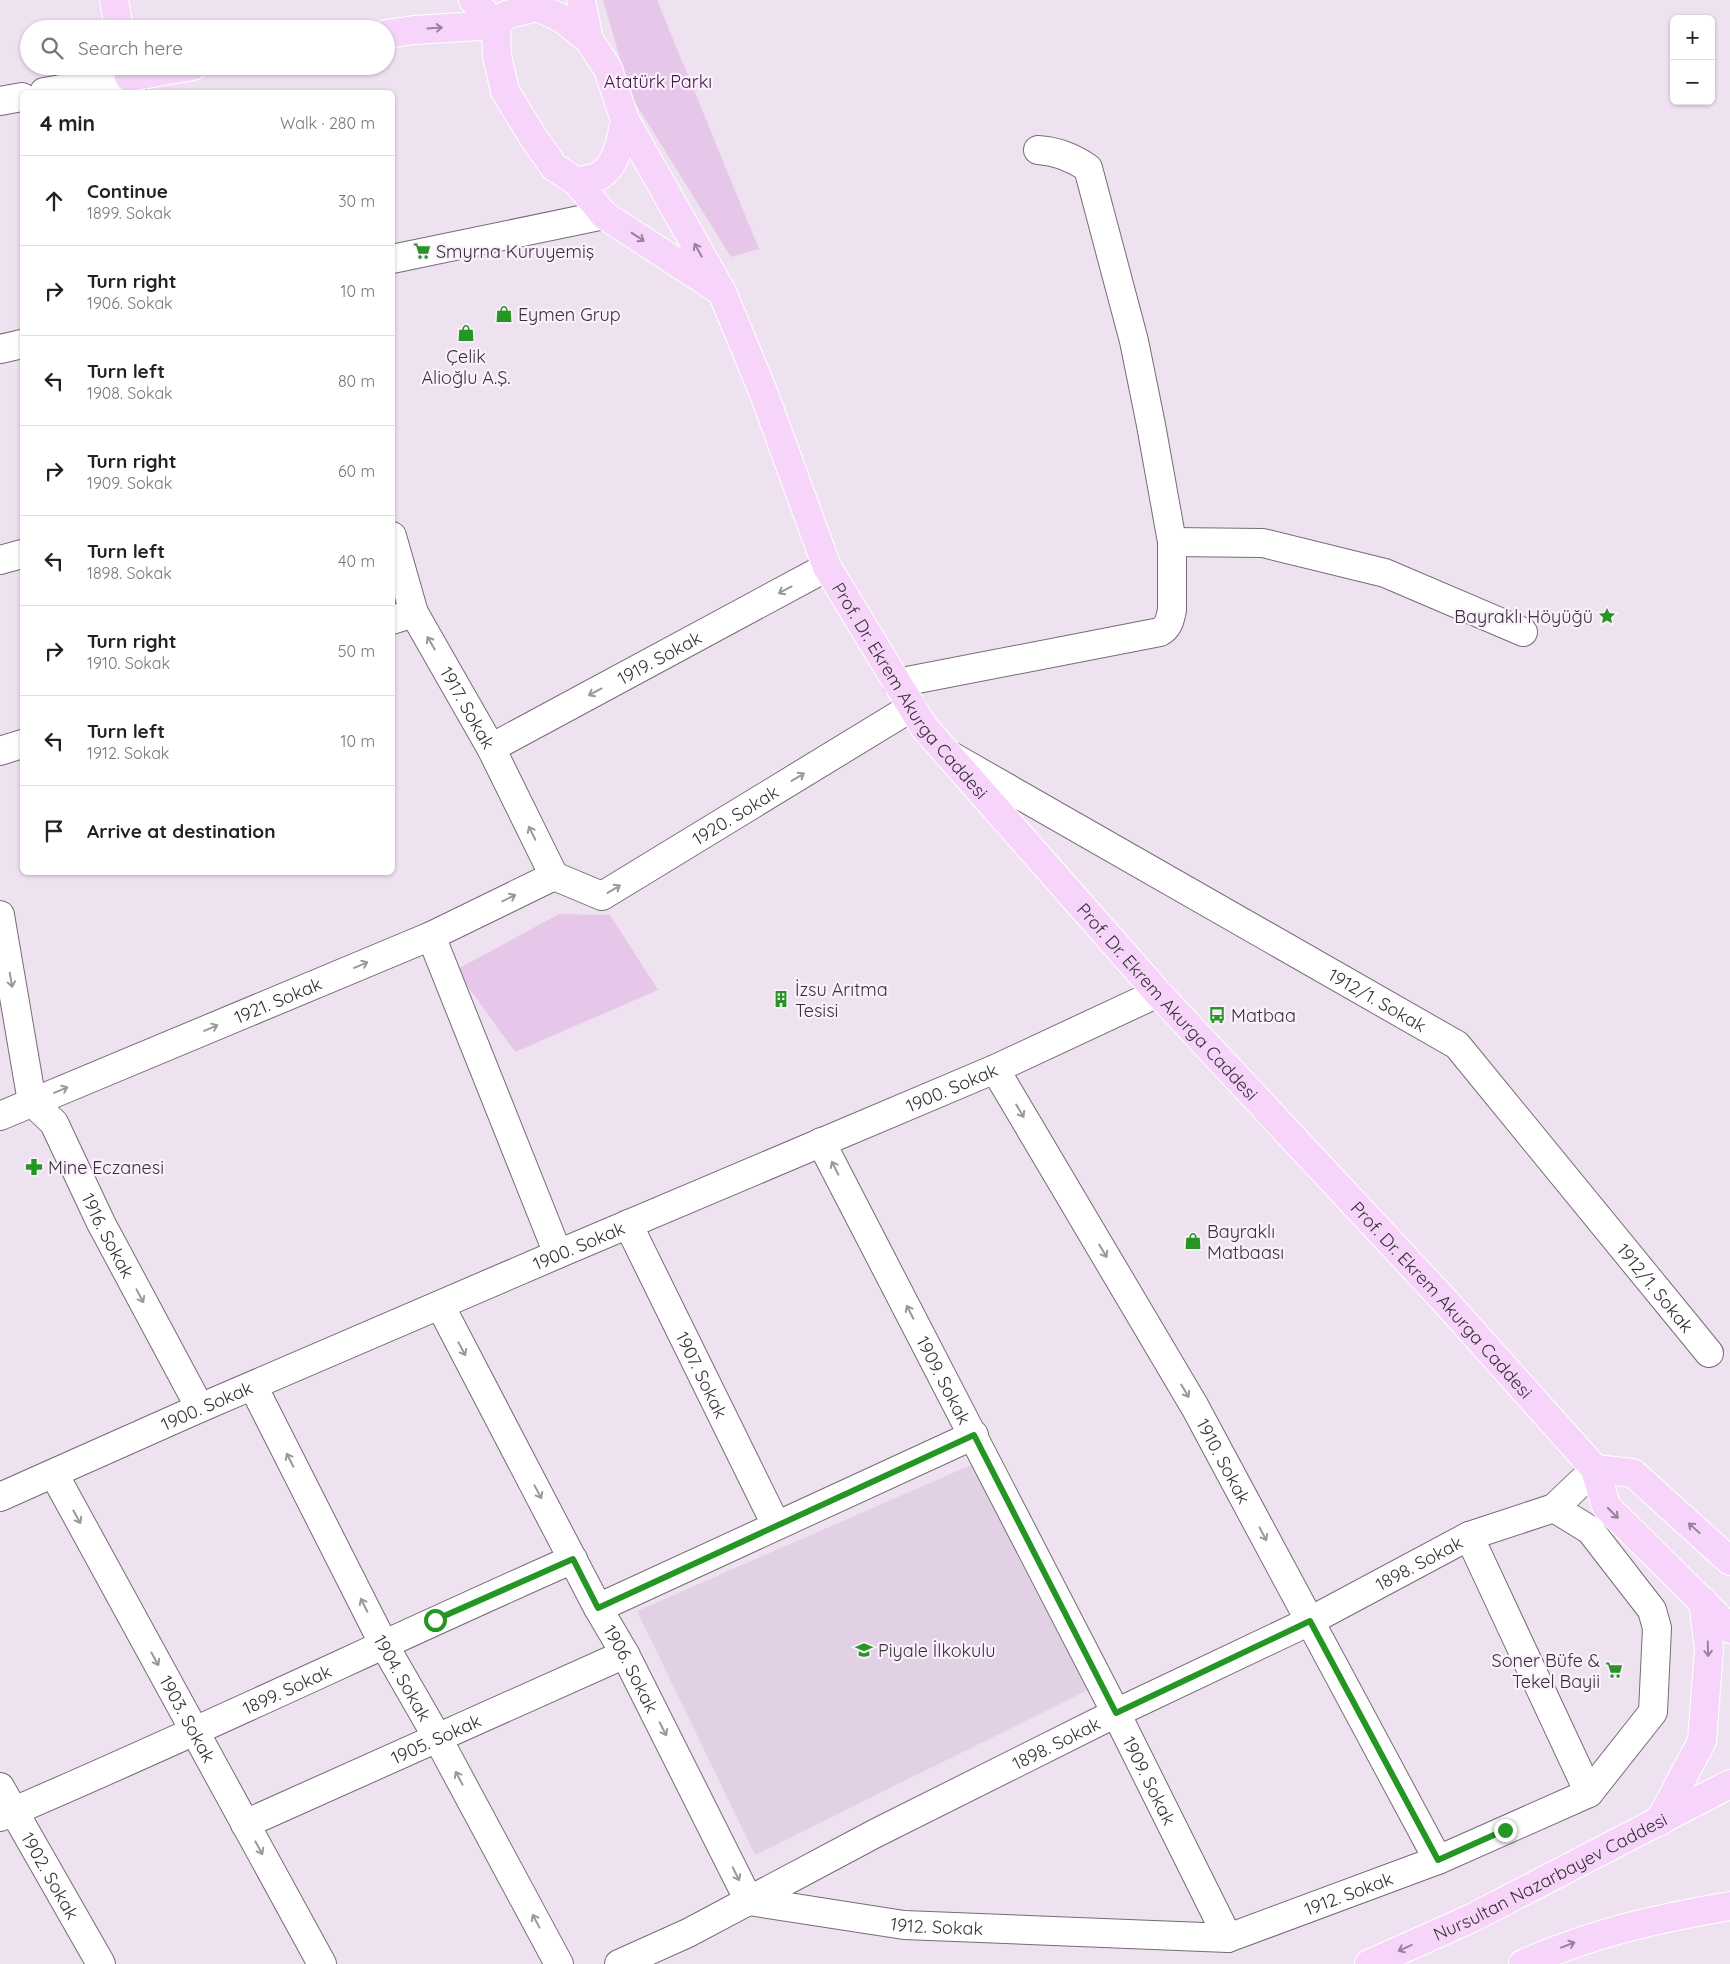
<!DOCTYPE html>
<html lang="en">
<head>
<meta charset="utf-8">
<style>
	:root { --surface:#fff; --page:#f2f2f2; --text:#222; --muted:#767676; --line:#e0e0e0 }
	body { margin:0; font-family:Quicksand,sans-serif; background:var(--page); color:var(--text) }
	.controls { position:absolute; right:15px; top:15px; display:grid; overflow:hidden; border-radius:8px; box-shadow:0 1px 4px #0004 }
	.controls button { width:45px; height:45px; display:grid; place-items:center; padding:0; border:0; border-bottom:1px solid var(--line); background:var(--surface); color:var(--text); font:25px sans-serif }
	.stop { position:absolute; width:15px; height:15px; margin:-11px; border:4px solid #259623; border-radius:50%; background:#fff }
	.stop.end { background:#259623; border-color:#fff; box-shadow:0 1px 5px #0008 }
	.list { margin:0; padding:0; list-style:none }
	h2 { display:flex; justify-content:space-between; align-items:center; height:65px; margin:0; padding:0 20px; font-size:21px }
	h2 small { font-size:16px; font-weight:400; color:var(--muted) }
	.list li { display:grid; grid-template-columns:32px 1fr auto; gap:15px; align-items:center; box-sizing:border-box; height:90px; padding:0 20px; border-top:1px solid var(--line) }
	.list b { display:block; font-size:19px; white-space:nowrap }
	.list p { margin:0; font-size:16px; white-space:nowrap; color:var(--muted) }
	.list em { font-size:16px; font-style:normal; color:var(--muted) }
	.icon { flex:none; width:28px; height:28px; fill:none; stroke:currentColor; stroke-width:2; stroke-linecap:round; stroke-linejoin:round }
	.map { position:relative; flex:none; width:1730px; height:1964px; overflow:hidden }
	.search { position:absolute; background:var(--surface); box-shadow:0 1px 4px #0004; left:20px; top:20px; width:375px; height:55px; display:flex; align-items:center; gap:12px; box-sizing:border-box; padding:0 18px; border-radius:28px; color:var(--muted); font-size:19px }
	.panel { position:absolute; background:var(--surface); box-shadow:0 1px 4px #0004; left:20px; top:90px; width:375px; height:785px; border-radius:8px }
	.map>svg:first-child { display:block }
	.built { fill:#e2d1e4 }
	.green { fill:#e6c7e9 }
	.lines { fill:none; stroke-linecap:round; stroke-linejoin:round }
	.minor-casing { stroke:#766b77; stroke-width:30 }
	.major-casing { stroke:#fff; stroke-width:30 }
	.minor { stroke:#fff; stroke-width:28 }
	.major { stroke:#f7d5fb; stroke-width:28 }
	.oneway { stroke:#968398 }
	.oneway2 { stroke:#9a989a }
	.route { stroke:#259623; stroke-width:6 }
	.labels { text-anchor:middle; dominant-baseline:central; stroke-width:4.5; stroke-linejoin:round; paint-order:stroke }
	.park-label { font-size:18px; fill:#3e1743; stroke:#fcf0fe }
	.poi-label { font-size:18px; fill:#353136; stroke:#fcf0fe; text-anchor:start }
	.street-label { font-size:18px; fill:#353136; stroke:#fcf0fe }
</style>
</head>
<body>
<div class="map">
<svg width="1730" height="1964" viewBox="0 0 1730 1964">
	<rect width="100%" height="100%" fill="#efe2f0"/>
	<path class="built" d="M980,1461L1092,1688L755,1855L637,1611Z"/>
	<g class="green">
		<path d="M603,0H657L759,249L731,257L631,96Z"/>
		<path d="M559,914L610,915L658,990L515,1052L456,970Z"/>
	</g>
	<g class="lines">
		<g class="minor-casing">
			<g id="minor">
				<path d="M44,92L129,77L132,92"/>
				<path d="M0,101L22,97"/>
				<path d="M392,259L604,215"/>
				<path d="M0,349L22,344"/>
				<path id="s1" d="M392,536L414,613L491,748L554,876"/>
				<path d="M1172,542L1263,543L1385,573L1523,632"/>
				<path d="M0,560L22,554"/>
				<path d="M392,620L414,613"/>
				<path d="M897,683L1160,632C1169,627 1170,619 1172,610V542L1151,425L1134,341L1088,168C1072,157 1057,151 1038,150"/>
				<path id="s2" d="M491,748L827,567"/>
				<path d="M0,751L22,744"/>
				<path id="s3" d="M953,757L1457,1045L1709,1353"/>
				<path id="s4" d="M554,876L602,896L912,707"/>
				<path id="s5" d="M0,915L32,1102L54,1123L101,1223L200,1408"/>
				<path d="M431,936L558,1254"/>
				<path id="s6" d="M995,1069L1195,1407L1438,1860"/>
				<path id="s7" d="M0,1116L431,936L554,876"/>
				<path id="s8" d="M821,1142L1116,1713L1228,1938"/>
				<path id="s9" d="M628,1224L776,1525"/>
				<path id="s10" d="M440,1305L598,1608L625,1654L749,1901L904,1925L1228,1938L1438,1860L1589,1793L1653,1712L1657,1628L1652,1610L1590,1530L1554,1508"/>
				<path id="s11" d="M253,1386L383,1643L437,1737L559,1964"/>
				<path id="s12" d="M54,1474L322,1964"/>
				<path id="s13" d="M0,1497L200,1408L558,1254L995,1069L1158,993"/>
				<path d="M1469,1536L1589,1793"/>
				<path d="M598,1608L974,1435"/>
				<path id="s14" d="M0,1787L101,1964"/>
				<path id="s15" d="M0,1817C193,1735 381,1644 573,1559"/>
				<path id="s16" d="M245,1824L625,1654"/>
				<path id="s17" d="M619,1964L688,1933L876,1833L1116,1713L1310,1621L1469,1536L1554,1508L1595,1469"/>
			</g>
		</g>
		<g class="major-casing">
			<g id="major">
				<path d="M114,0L119,29"/>
				<path d="M473,0L496,25"/>
				<path d="M581,0L589,40"/>
				<path d="M386,34L414,30L496,25"/>
				<path d="M127,66L129,77L193,66"/>
				<path id="s18" d="M625,120C621,140 617,167 597,177C591,179 583,180 577,182L554,167L533,137L505,91L497,56L496,25L506,15L537,7L563,19L589,40L608,69L625,120L722,292L764,394L827,567L924,727L1158,993L1445,1301L1595,1469L1606,1506L1730,1629"/>
				<path d="M577,182L604,215L719,290"/>
				<path d="M1595,1469L1633,1473L1730,1561"/>
				<path d="M1659,1822L1702,1741L1709,1649L1703,1601"/>
				<path id="s19" d="M1369,1964L1472,1918L1730,1784"/>
				<path d="M1523,1964C1589,1934 1658,1918 1730,1906"/>
			</g>
		</g>
		<use href="#minor" class="minor"/>
		<use href="#major" class="major"/>
	</g>
	<defs><path id="oneway-shaft" d="M-6 0H5M1.5-3L5.5 0L1.5 3" fill="none" stroke-width="1.6" stroke-linecap="round" stroke-linejoin="round" transform="scale(1.25)"/></defs>
	<g class="oneway">
		<use href="#oneway-shaft" transform="translate(435 28) rotate(-4)"/>
		<use href="#oneway-shaft" transform="translate(638 237) rotate(33)"/>
		<use href="#oneway-shaft" transform="translate(698 250) rotate(-119)"/>
		<use href="#oneway-shaft" transform="translate(1613 1513) rotate(45)"/>
		<use href="#oneway-shaft" transform="translate(1694 1528) rotate(-138)"/>
		<use href="#oneway-shaft" transform="translate(1708 1649) rotate(88)"/>
		<use href="#oneway-shaft" transform="translate(1568 1945) rotate(-21)"/>
		<use href="#oneway-shaft" transform="translate(1405 1948) rotate(156)"/>
	</g>
	<g class="oneway2">
		<use href="#oneway-shaft" transform="translate(785 590) rotate(152)"/>
		<use href="#oneway-shaft" transform="translate(431 643) rotate(-120)"/>
		<use href="#oneway-shaft" transform="translate(595 692) rotate(152)"/>
		<use href="#oneway-shaft" transform="translate(798 777) rotate(-31)"/>
		<use href="#oneway-shaft" transform="translate(532 833) rotate(-116)"/>
		<use href="#oneway-shaft" transform="translate(614 889) rotate(-31)"/>
		<use href="#oneway-shaft" transform="translate(509 898) rotate(-26)"/>
		<use href="#oneway-shaft" transform="translate(361 965) rotate(-23)"/>
		<use href="#oneway-shaft" transform="translate(11 980) rotate(80)"/>
		<use href="#oneway-shaft" transform="translate(211 1028) rotate(-23)"/>
		<use href="#oneway-shaft" transform="translate(61 1090) rotate(-23)"/>
		<use href="#oneway-shaft" transform="translate(1020 1111) rotate(59)"/>
		<use href="#oneway-shaft" transform="translate(835 1168) rotate(-117)"/>
		<use href="#oneway-shaft" transform="translate(1103 1251) rotate(59)"/>
		<use href="#oneway-shaft" transform="translate(140 1296) rotate(62)"/>
		<use href="#oneway-shaft" transform="translate(910 1312) rotate(-117)"/>
		<use href="#oneway-shaft" transform="translate(462 1349) rotate(62)"/>
		<use href="#oneway-shaft" transform="translate(1185 1391) rotate(59)"/>
		<use href="#oneway-shaft" transform="translate(290 1460) rotate(-117)"/>
		<use href="#oneway-shaft" transform="translate(538 1492) rotate(62)"/>
		<use href="#oneway-shaft" transform="translate(77 1517) rotate(61)"/>
		<use href="#oneway-shaft" transform="translate(1263 1534) rotate(62)"/>
		<use href="#oneway-shaft" transform="translate(364 1605) rotate(-117)"/>
		<use href="#oneway-shaft" transform="translate(155 1659) rotate(61)"/>
		<use href="#oneway-shaft" transform="translate(663 1729) rotate(63)"/>
		<use href="#oneway-shaft" transform="translate(459 1778) rotate(-118)"/>
		<use href="#oneway-shaft" transform="translate(259 1848) rotate(61)"/>
		<use href="#oneway-shaft" transform="translate(736 1874) rotate(63)"/>
		<use href="#oneway-shaft" transform="translate(536 1921) rotate(-118)"/>
	</g>
	<g class="lines">
		<path class="route" d="M435,1620L573,1559L598,1608L974,1435L1116,1713L1310,1621L1438,1860L1505,1830"/>
	</g>
	<defs>
		<g id="supermarket-bare" transform="scale(1.35)"><path d="M-6-5.5h2.5l.6 2H6L4.5 2H-2.5L-4.4-4H-6ZM-1.5 3.2a1.3 1.3 0 1 0 .1 0ZM3 3.2a1.3 1.3 0 1 0 .1 0Z" fill="#259623" stroke="#fcf0fe" stroke-width="2.5" paint-order="stroke"/></g>
		<g id="shop-bare" transform="scale(1.35)"><path d="M-5-2.5h2.3a2.7 3.5 0 0 1 5.4 0H5L5.5 6h-11ZM-1.5-2.5h3a1.5 2.3 0 0 0-3 0Z" fill="#259623" stroke="#fcf0fe" stroke-width="2.5" paint-order="stroke"/></g>
		<g id="sight-bare" transform="scale(1.35)"><path d="M0-6L1.8-2.2L6-1.7L2.9 1.2L3.7 5.4L0 3.3L-3.7 5.4L-2.9 1.2L-6-1.7L-1.8-2.2Z" fill="#259623" stroke="#fcf0fe" stroke-width="2.5" paint-order="stroke"/></g>
		<g id="building-bare" transform="scale(1.35)"><path d="M-4-6H4V6H1V3H-1V6H-4ZM-2.5-4.3h1.7v1.8h-1.7ZM.8-4.3h1.7v1.8H.8ZM-2.5-1h1.7V.8h-1.7ZM.8-1h1.7V.8H.8Z" fill="#259623" stroke="#fcf0fe" stroke-width="2.5" paint-order="stroke"/></g>
		<g id="bus-bare" transform="scale(1.35)"><path d="M-5-6H5V4H4V6H2V4H-2V6H-4V4H-5ZM-3.5-4V0h7V-4ZM-3.5 1.2v1.5H-2V1.2ZM2 1.2v1.5H3.5V1.2Z" fill="#259623" stroke="#fcf0fe" stroke-width="2.5" paint-order="stroke"/></g>
		<g id="pharmacy-bare" transform="scale(1.35)"><path d="M-2-6h4v4h4v4h-4v4h-4v-4h-4v-4h4Z" fill="#259623" stroke="#fcf0fe" stroke-width="2.5" paint-order="stroke"/></g>
		<g id="school-bare" transform="scale(1.35)"><path d="M0-5L7-2L0 1L-7-2ZM-4 1L0 2.5L4 1V4Q0 6-4 4Z" fill="#259623" stroke="#fcf0fe" stroke-width="2.5" paint-order="stroke"/></g>
	</defs>
	<g fill-rule="evenodd">
		<use href="#supermarket-bare" x="422" y="251"/>
		<use href="#shop-bare" x="504" y="314"/>
		<use href="#shop-bare" x="466" y="333"/>
		<use href="#sight-bare" x="1607" y="616"/>
		<use href="#building-bare" x="781" y="999"/>
		<use href="#bus-bare" x="1217" y="1015"/>
		<use href="#pharmacy-bare" x="34" y="1167"/>
		<use href="#shop-bare" x="1193" y="1241"/>
		<use href="#school-bare" x="864" y="1650"/>
		<use href="#supermarket-bare" x="1614" y="1670"/>
	</g>
	<g class="labels">
		<g class="park-label">
			<text x="658" y="81">Atatürk Parkı</text>
		</g>
		<g class="poi-label">
			<text x="436" y="251">Smyrna Kuruyemiş</text>
			<text x="518" y="314">Eymen Grup</text>
			<text x="466" y="356" text-anchor="middle">Çelik<tspan x="466" dy="21">Alioğlu A.Ş.</tspan></text>
			<text x="1593" y="616" text-anchor="end">Bayraklı Höyüğü</text>
			<text x="795" y="989">İzsu Arıtma<tspan x="795" dy="21">Tesisi</tspan></text>
			<text x="1231" y="1015">Matbaa</text>
			<text x="48" y="1167">Mine Eczanesi</text>
			<text x="1207" y="1231">Bayraklı<tspan x="1207" dy="21">Matbaası</tspan></text>
			<text x="878" y="1650">Piyale İlkokulu</text>
			<text x="1600" y="1660" text-anchor="end">Soner Büfe &amp;<tspan x="1600" dy="21">Tekel Bayii</tspan></text>
		</g>
		<g class="street-label">
			<text stroke="none"><textPath href="#s2" startOffset="191">1919. Sokak</textPath></text>
			<text stroke="none"><textPath href="#s18" startOffset="1109">Prof. Dr. Ekrem Akurga Caddesi</textPath></text>
			<text stroke="none"><textPath href="#s1" startOffset="189">1917. Sokak</textPath></text>
			<text stroke="none"><textPath href="#s4" startOffset="208">1920. Sokak</textPath></text>
			<text stroke="none"><textPath href="#s7" startOffset="301">1921. Sokak</textPath></text>
			<text stroke="none"><textPath href="#s18" startOffset="1514">Prof. Dr. Ekrem Akurga Caddesi</textPath></text>
			<text stroke="none"><textPath href="#s3" startOffset="489">1912/1. Sokak</textPath></text>
			<text stroke="none"><textPath href="#s13" startOffset="1036">1900. Sokak</textPath></text>
			<text stroke="none"><textPath href="#s5" startOffset="345">1916. Sokak</textPath></text>
			<text stroke="none"><textPath href="#s13" startOffset="631">1900. Sokak</textPath></text>
			<text stroke="none"><textPath href="#s3" startOffset="894">1912/1. Sokak</textPath></text>
			<text stroke="none"><textPath href="#s18" startOffset="1919">Prof. Dr. Ekrem Akurga Caddesi</textPath></text>
			<text stroke="none"><textPath href="#s9" startOffset="168">1907. Sokak</textPath></text>
			<text stroke="none"><textPath href="#s8" startOffset="268">1909. Sokak</textPath></text>
			<text stroke="none"><textPath href="#s13" startOffset="226">1900. Sokak</textPath></text>
			<text stroke="none"><textPath href="#s6" startOffset="454">1910. Sokak</textPath></text>
			<text stroke="none"><textPath href="#s17" startOffset="895">1898. Sokak</textPath></text>
			<text stroke="none"><textPath href="#s10" startOffset="411">1906. Sokak</textPath></text>
			<text stroke="none"><textPath href="#s11" startOffset="328">1904. Sokak</textPath></text>
			<text stroke="none"><textPath href="#s15" startOffset="314">1899. Sokak</textPath></text>
			<text stroke="none"><textPath href="#s12" startOffset="279">1903. Sokak</textPath></text>
			<text stroke="none"><textPath href="#s16" startOffset="209">1905. Sokak</textPath></text>
			<text stroke="none"><textPath href="#s17" startOffset="490">1898. Sokak</textPath></text>
			<text stroke="none"><textPath href="#s8" startOffset="718">1909. Sokak</textPath></text>
			<text stroke="none"><textPath href="#s14" startOffset="102">1902. Sokak</textPath></text>
			<text stroke="none"><textPath href="#s19" startOffset="201">Nursultan Nazarbayev Caddesi</textPath></text>
			<text stroke="none"><textPath href="#s10" startOffset="1281">1912. Sokak</textPath></text>
			<text stroke="none"><textPath href="#s10" startOffset="861">1912. Sokak</textPath></text>
		</g>
	</g>
</svg>
<div class="controls">
<button>+</button>
<button>−</button>
</div>
<div class="stop" style="left:435px;top:1620px"></div>
<div class="stop end" style="left:1505px;top:1830px"></div>
<div class="search"><svg class="icon" aria-label="search" viewBox="0 0 24 24"><circle cx="10" cy="10" r="6"/><path d="M15 15l6 6"/></svg>Search here</div>
<section class="panel">
<h2>4 min<small>Walk · 280 m</small></h2>
<ul class="list">
<li><svg class="icon" aria-label="ahead" viewBox="0 0 24 24"><path d="M12 20V5M6 11l6-6 6 6"/></svg><div><b>Continue</b><p>1899. Sokak</p></div><em>30 m</em></li>
<li><svg class="icon" aria-label="right" viewBox="0 0 24 24"><path d="M7 20v-9h11M14 6l5 5-5 5"/></svg><div><b>Turn right</b><p>1906. Sokak</p></div><em>10 m</em></li>
<li><svg class="icon" aria-label="left" viewBox="0 0 24 24"><path d="M17 20v-9H6M10 6l-5 5 5 5"/></svg><div><b>Turn left</b><p>1908. Sokak</p></div><em>80 m</em></li>
<li><svg class="icon" aria-label="right" viewBox="0 0 24 24"><path d="M7 20v-9h11M14 6l5 5-5 5"/></svg><div><b>Turn right</b><p>1909. Sokak</p></div><em>60 m</em></li>
<li><svg class="icon" aria-label="left" viewBox="0 0 24 24"><path d="M17 20v-9H6M10 6l-5 5 5 5"/></svg><div><b>Turn left</b><p>1898. Sokak</p></div><em>40 m</em></li>
<li><svg class="icon" aria-label="right" viewBox="0 0 24 24"><path d="M7 20v-9h11M14 6l5 5-5 5"/></svg><div><b>Turn right</b><p>1910. Sokak</p></div><em>50 m</em></li>
<li><svg class="icon" aria-label="left" viewBox="0 0 24 24"><path d="M17 20v-9H6M10 6l-5 5 5 5"/></svg><div><b>Turn left</b><p>1912. Sokak</p></div><em>10 m</em></li>
<li><svg class="icon" aria-label="arrive" viewBox="0 0 24 24"><path d="M6 21V4h12l-3 4 3 4H6"/></svg><div><b>Arrive at destination</b></div></li>
</ul>
</section>
</div>
</body>
</html>
